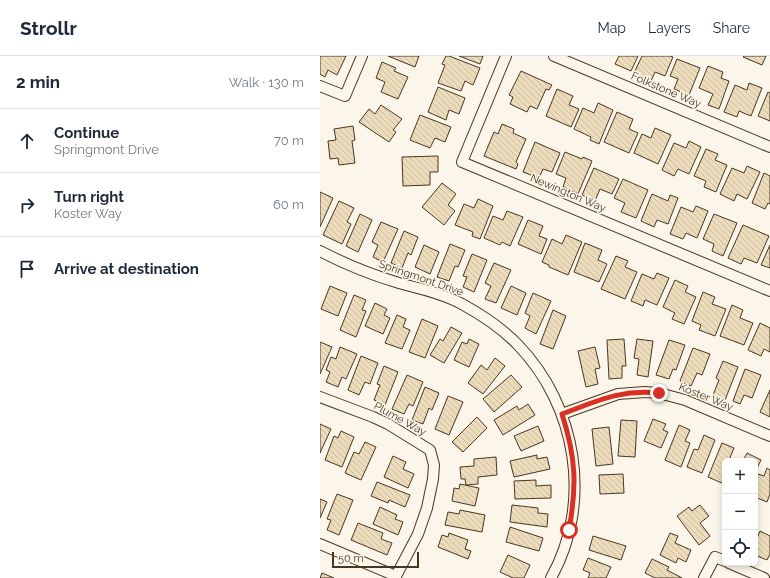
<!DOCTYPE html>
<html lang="en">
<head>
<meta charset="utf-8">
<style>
	:root { --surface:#fff; --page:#f2f2f3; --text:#1f2937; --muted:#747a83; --line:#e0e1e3 }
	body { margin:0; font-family:Raleway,sans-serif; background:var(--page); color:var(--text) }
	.controls { position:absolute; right:12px; bottom:12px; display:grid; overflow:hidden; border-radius:6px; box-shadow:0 2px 6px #0003 }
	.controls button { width:36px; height:36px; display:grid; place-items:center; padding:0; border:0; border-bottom:1px solid var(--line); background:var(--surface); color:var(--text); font:20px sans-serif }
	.scale { position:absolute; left:12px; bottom:10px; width:87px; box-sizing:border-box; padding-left:4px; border:2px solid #4a3520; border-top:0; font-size:11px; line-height:14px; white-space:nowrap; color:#4a3520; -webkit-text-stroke:3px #fbf6e9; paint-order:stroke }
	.stop { position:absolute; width:12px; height:12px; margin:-9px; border:3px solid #d93025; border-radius:50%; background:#fff }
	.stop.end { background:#d93025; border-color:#fff; box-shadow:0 1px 4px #0008 }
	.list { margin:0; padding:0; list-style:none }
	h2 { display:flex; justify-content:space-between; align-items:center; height:52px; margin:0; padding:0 16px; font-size:17px }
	h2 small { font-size:13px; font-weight:400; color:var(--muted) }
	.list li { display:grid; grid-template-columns:26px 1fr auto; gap:12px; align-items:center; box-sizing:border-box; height:64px; padding:0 16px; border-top:1px solid var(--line) }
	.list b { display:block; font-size:15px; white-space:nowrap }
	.list p { margin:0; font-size:13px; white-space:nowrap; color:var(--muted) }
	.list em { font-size:13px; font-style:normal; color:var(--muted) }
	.icon { flex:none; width:22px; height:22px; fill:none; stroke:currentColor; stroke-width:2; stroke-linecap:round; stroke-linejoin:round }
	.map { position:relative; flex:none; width:450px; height:522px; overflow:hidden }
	header { display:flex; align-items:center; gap:24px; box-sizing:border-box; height:56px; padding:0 20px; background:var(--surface); border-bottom:1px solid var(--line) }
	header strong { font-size:19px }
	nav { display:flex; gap:22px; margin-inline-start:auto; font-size:14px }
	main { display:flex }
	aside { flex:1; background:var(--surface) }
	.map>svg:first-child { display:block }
	.building { fill:url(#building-back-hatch); stroke:#4a3520 }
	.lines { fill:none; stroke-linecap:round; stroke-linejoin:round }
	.minor-casing { stroke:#4a3520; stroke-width:12 }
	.minor { stroke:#fbf6e9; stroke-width:10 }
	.route { stroke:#d93025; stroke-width:5 }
	.labels { text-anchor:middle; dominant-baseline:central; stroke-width:3; stroke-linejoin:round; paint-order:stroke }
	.street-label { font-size:11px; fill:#4a3520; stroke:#fbf6e9 }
</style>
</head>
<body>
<header>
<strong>Strollr</strong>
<nav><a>Map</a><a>Layers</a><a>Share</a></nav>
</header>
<main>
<aside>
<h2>2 min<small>Walk · 130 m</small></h2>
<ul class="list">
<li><svg class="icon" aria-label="ahead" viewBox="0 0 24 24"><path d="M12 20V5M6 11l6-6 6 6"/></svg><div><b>Continue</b><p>Springmont Drive</p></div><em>70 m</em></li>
<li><svg class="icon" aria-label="right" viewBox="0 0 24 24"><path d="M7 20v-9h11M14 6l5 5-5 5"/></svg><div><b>Turn right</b><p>Koster Way</p></div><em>60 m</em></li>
<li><svg class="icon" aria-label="arrive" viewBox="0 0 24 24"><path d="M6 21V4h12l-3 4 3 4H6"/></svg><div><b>Arrive at destination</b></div></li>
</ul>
</aside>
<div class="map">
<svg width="450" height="522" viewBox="0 0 450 522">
	<defs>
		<pattern id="building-back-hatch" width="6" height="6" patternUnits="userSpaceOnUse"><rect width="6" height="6" fill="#ecdcbc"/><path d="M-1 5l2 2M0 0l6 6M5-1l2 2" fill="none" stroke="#ccbda1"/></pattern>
	</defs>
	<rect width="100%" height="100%" fill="#fbf6e9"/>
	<g class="building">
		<path d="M0,0H26L17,19L8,14L5,21L0,18Z"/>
		<path d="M68,0H99L95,11Z"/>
		<path d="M126,0H129L160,12L153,29L145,25L141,35L118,27L125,9L122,8Z"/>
		<path d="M139,0H163L160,8Z"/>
		<path d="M299,0H318L311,15L295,8Z"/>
		<path d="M322,0H350L353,1L345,20L335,16L331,25L314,17Z"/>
		<path d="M424,0H446L442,9L423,1Z"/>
		<path d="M357,3L380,12L369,39L354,33L358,23L350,20Z"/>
		<path d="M62,6L76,12L74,15L88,21L78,43L61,36L65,26L56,22Z"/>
		<path d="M388,10L403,16L401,22L409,25L399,53L388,49L393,38L379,32Z"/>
		<path d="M201,15L232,29L229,34L226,33L217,53L210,50L207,56L190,48L193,41L189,39Z"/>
		<path d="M429,27L442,32L431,60L419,55L417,61L404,56L415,29L427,34Z"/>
		<path d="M118,31L145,42L139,58L129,54L126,64L108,56Z"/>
		<path d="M237,33L253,40L249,49L259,53L251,71L226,60Z"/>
		<path d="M448,36L450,37V65L438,60Z"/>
		<path d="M278,47L293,54L279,88L270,84L271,81L254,73L263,52L274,57Z"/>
		<path d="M61,49L82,63L73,74L76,76L69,86L39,66L49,53L55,58Z"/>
		<path d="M297,56L313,63L309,73L318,77L309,97L284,86Z"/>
		<path d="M100,59L131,71L125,86L115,82L110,92L90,84Z"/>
		<path d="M182,68L194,73L193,77L206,83L196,106L198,108L196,113L164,100L174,76L178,78Z"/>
		<path d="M33,70L35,84L32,85L35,107L19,109L18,102L10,103L8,85L16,84L14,73Z"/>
		<path d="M335,72L351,79L338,108L314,97L322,78L331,82Z"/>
		<path d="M369,85L381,91L369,118L358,113L354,120L342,114L354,87L366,92Z"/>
		<path d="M215,86L240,97L232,116L223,113L219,122L203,116Z"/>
		<path d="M386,93L398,98L395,104L407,109L396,136L384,131L386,125L374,120Z"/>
		<path d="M245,96L262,103L263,101L272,105L258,138L243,131L246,122L236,118Z"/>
		<path d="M118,100V116H110V129L83,130L82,101Z"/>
		<path d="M427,110L440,116L427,143L417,138L414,145L400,138L412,112L424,117Z"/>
		<path d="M274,112L299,123L292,138L280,133L275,145L262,139Z"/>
		<path d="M444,117L450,120V148L448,147L445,153L432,147Z"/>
		<path d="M303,123L328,134L316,162L301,156L305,147L294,142Z"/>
		<path d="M122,127L136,138L128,149L135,155L124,169L102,151Z"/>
		<path d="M0,136L13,142L0,171Z"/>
		<path d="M332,138L348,145L350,139L358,142L348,168L337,164L334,171L321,165Z"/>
		<path d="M158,143L173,150L160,183L152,180L153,176L135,169L144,148L154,152Z"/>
		<path d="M19,145L34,152L27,166L31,168L22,188L3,179Z"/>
		<path d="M376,150L388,155L377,182L366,177L363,183L350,178L361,151L373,156Z"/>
		<path d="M187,155L203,161L190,190L182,186L180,189L164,182L173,160L183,164Z"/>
		<path d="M40,158L52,164L38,196L26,190Z"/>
		<path d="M394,158L417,167L403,200L392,195L394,188L383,183Z"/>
		<path d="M208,164L223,170L219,180L227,183L221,198L198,188Z"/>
		<path d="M61,166L78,173L63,206L53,201L58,189L52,186Z"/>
		<path d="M423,169L449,180L437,207L424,202L421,208L408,202Z"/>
		<path d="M84,175L98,181L91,199L88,197L82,212L71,207Z"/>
		<path d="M246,179L262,186L248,219L229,211V209L222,206L232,183L242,188Z"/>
		<path d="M265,187L282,194L278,204L287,208L279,226L254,216Z"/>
		<path d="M130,188L145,194L138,211L135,210L129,225L117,221Z"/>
		<path d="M104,189L119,196L110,218L95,211Z"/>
		<path d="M450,189V212L441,209Z"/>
		<path d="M152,198L167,204L154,236L143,231L147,221L143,220Z"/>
		<path d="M296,200L308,205L305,211L317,216L305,243L281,233Z"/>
		<path d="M174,207L191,214L176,247L165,243L171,230L165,227Z"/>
		<path d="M337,217L349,222L337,249L325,244L323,250L311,245L322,218L334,223Z"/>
		<path d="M355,224L368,230L365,236L376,241L364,268L352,263L355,257L343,251Z"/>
		<path d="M10,230L27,237L18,260L1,253Z"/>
		<path d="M191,230L206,237L197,259L181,252Z"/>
		<path d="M383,236L395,241L392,248L406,253L395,280L379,274L381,269L372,265Z"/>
		<path d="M213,237L231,245L216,278L205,272L210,260L205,257Z"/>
		<path d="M34,239L46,244L42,254L46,255L36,281L20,274Z"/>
		<path d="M55,247L67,253L64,259L70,262L63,278L45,270Z"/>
		<path d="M412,249L423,254L420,262L433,267L424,289L400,280Z"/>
		<path d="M233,254L246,260L233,293L220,288Z"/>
		<path d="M77,259L86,263L83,271L90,274L82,293L65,287Z"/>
		<path d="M102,263L118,270L105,302L89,296Z"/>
		<path d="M440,267L450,272V296L444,293L441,300L428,294Z"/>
		<path d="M131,271L142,277L124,307L110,299L120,283L123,285Z"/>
		<path d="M149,283L159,288L149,311L134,304L142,286L147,288Z"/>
		<path d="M304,283L306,310H302V322L289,323L287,284Z"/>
		<path d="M317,283L333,285L328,321L317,319L319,303L314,302Z"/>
		<path d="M349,284L365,289L356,314L353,313L349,323L336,319Z"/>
		<path d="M0,286L12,291L0,318Z"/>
		<path d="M20,291L37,298L26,323L22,321L18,331L6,326L10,316L6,314L11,301L16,303Z"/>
		<path d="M275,291L280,312L275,313L278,328L266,331L258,295Z"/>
		<path d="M373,292L390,298L382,319L377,317L371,330L360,325Z"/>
		<path d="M41,300L58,307L50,328L45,326L39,339L28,334Z"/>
		<path d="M175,302L185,310L163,338L148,327L161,309L167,314Z"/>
		<path d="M403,305L418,311L405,344L393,339L399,324L396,322Z"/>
		<path d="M64,310L78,316L65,349L54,344L60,329L57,328Z"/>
		<path d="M425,313L441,319L432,342L424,339L420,348L413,345Z"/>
		<path d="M87,319L103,326L93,350L89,348L84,358L72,353Z"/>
		<path d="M191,319L202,331L174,356L163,343Z"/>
		<path d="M105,331L119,337L112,354L109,352L103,368L92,364Z"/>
		<path d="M450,334V361L440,356Z"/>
		<path d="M128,340L143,346L129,379L115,373Z"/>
		<path d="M208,348L215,359L183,379L174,364L197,350L199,354Z"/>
		<path d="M157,361L167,372L143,396L132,386Z"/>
		<path d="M333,363L346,368L343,374L348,376L341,392L324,385Z"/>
		<path d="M301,364L317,365L315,401L298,400Z"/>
		<path d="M0,368L11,373L0,397Z"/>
		<path d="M359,369L370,374L365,385L370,387L361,411L345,404Z"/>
		<path d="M218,370L224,385L201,395L194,380Z"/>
		<path d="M289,371L293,408L276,410L272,373Z"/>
		<path d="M21,375L34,381L22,411L5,404L14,380L18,382Z"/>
		<path d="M384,379L395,384L382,417L367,411L374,393L378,394Z"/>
		<path d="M45,386L56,391L41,424L25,417L34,396L39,398Z"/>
		<path d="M402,387L414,392L409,404L411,405H405L404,428L388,421Z"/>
		<path d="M427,397L441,404L435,416V405H423Z"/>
		<path d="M217,399V403L227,401L230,413L194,421L190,405Z"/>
		<path d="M73,400L86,406L83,413L94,418L88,432L64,421Z"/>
		<path d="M176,401L177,419L158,421V428L146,429L145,423H141L140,411L154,410V403Z"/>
		<path d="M447,412L450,414V438L447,446L435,441V427L438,418L444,420Z"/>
		<path d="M303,418L304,437L280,438L279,419Z"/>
		<path d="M216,424V430L231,429V442L195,443L194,425Z"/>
		<path d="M57,426L90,439L85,451L69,444L68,447L51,440Z"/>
		<path d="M140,428L159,432L155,450L132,445L134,432L139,433Z"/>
		<path d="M17,438L33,444L19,479L7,474L11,464L7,463Z"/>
		<path d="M0,443L7,446L0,462Z"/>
		<path d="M192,449L218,452V457L228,458L227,471L190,466Z"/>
		<path d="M380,449L389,460L380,467L390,480L379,489L357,460L369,451L372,455Z"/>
		<path d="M60,451L77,459L75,463L83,466L78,479L53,468Z"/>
		<path d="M140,454L165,459L162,476L125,469L128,456L139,458Z"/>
		<path d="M38,467L63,477L61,483L72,487L67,499L31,484Z"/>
		<path d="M190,471L223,482L219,495L186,486Z"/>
		<path d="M440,475L450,480V498L447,504L435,499L438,493L435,492V487Z"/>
		<path d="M129,477L148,484L145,493L151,495L148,503L118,491L122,479L128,481Z"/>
		<path d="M350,477L358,480L355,487L371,494L366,506L358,502L356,507L340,499Z"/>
		<path d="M273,480L306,490L301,504L269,494Z"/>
		<path d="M188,499L210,509L204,522H193L180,516Z"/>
		<path d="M268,502L291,511L286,522H268L270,517L263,514Z"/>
		<path d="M332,503L349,511L347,514L362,522H335L325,517Z"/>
		<path d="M2,517L14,522H0Z"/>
	</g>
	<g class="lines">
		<g class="minor-casing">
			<g id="minor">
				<path d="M186,0L142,106L450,235"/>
				<path d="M234,0L450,91"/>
				<path d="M0,30L25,40L42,0"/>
				<path d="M0,195C25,208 52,219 79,227C100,233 122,237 142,248C162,259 182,272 198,289C257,350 273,447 231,522"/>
				<path d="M0,341L53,361L68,368L110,394L114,409L113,423L107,452L98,478L75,522"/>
				<path d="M242,358L298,338L325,336L339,337L365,344L450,380"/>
				<path d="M0,488L76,520"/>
				<path d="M409,507L444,522"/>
				<path d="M384,522L395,501L405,505"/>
			</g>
		</g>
		<use href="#minor" class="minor"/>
	</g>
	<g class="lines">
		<path class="route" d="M249,474C257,429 256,402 242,358C277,345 301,333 339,337"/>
	</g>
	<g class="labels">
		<g class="street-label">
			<text transform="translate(346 34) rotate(23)">Folkstone Way</text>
			<text transform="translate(248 137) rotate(23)">Newington Way</text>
			<text transform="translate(101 222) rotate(19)">Springmont Drive</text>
			<text transform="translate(386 341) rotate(22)">Koster Way</text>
			<text transform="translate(80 363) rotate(29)">Plume Way</text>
		</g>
	</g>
</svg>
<div class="controls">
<button>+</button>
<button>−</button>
<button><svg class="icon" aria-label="locate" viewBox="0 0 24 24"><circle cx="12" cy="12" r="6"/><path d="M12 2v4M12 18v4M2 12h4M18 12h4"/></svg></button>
</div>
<div class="scale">50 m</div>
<div class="stop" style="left:249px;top:474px"></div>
<div class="stop end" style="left:339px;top:337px"></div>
</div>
</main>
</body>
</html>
